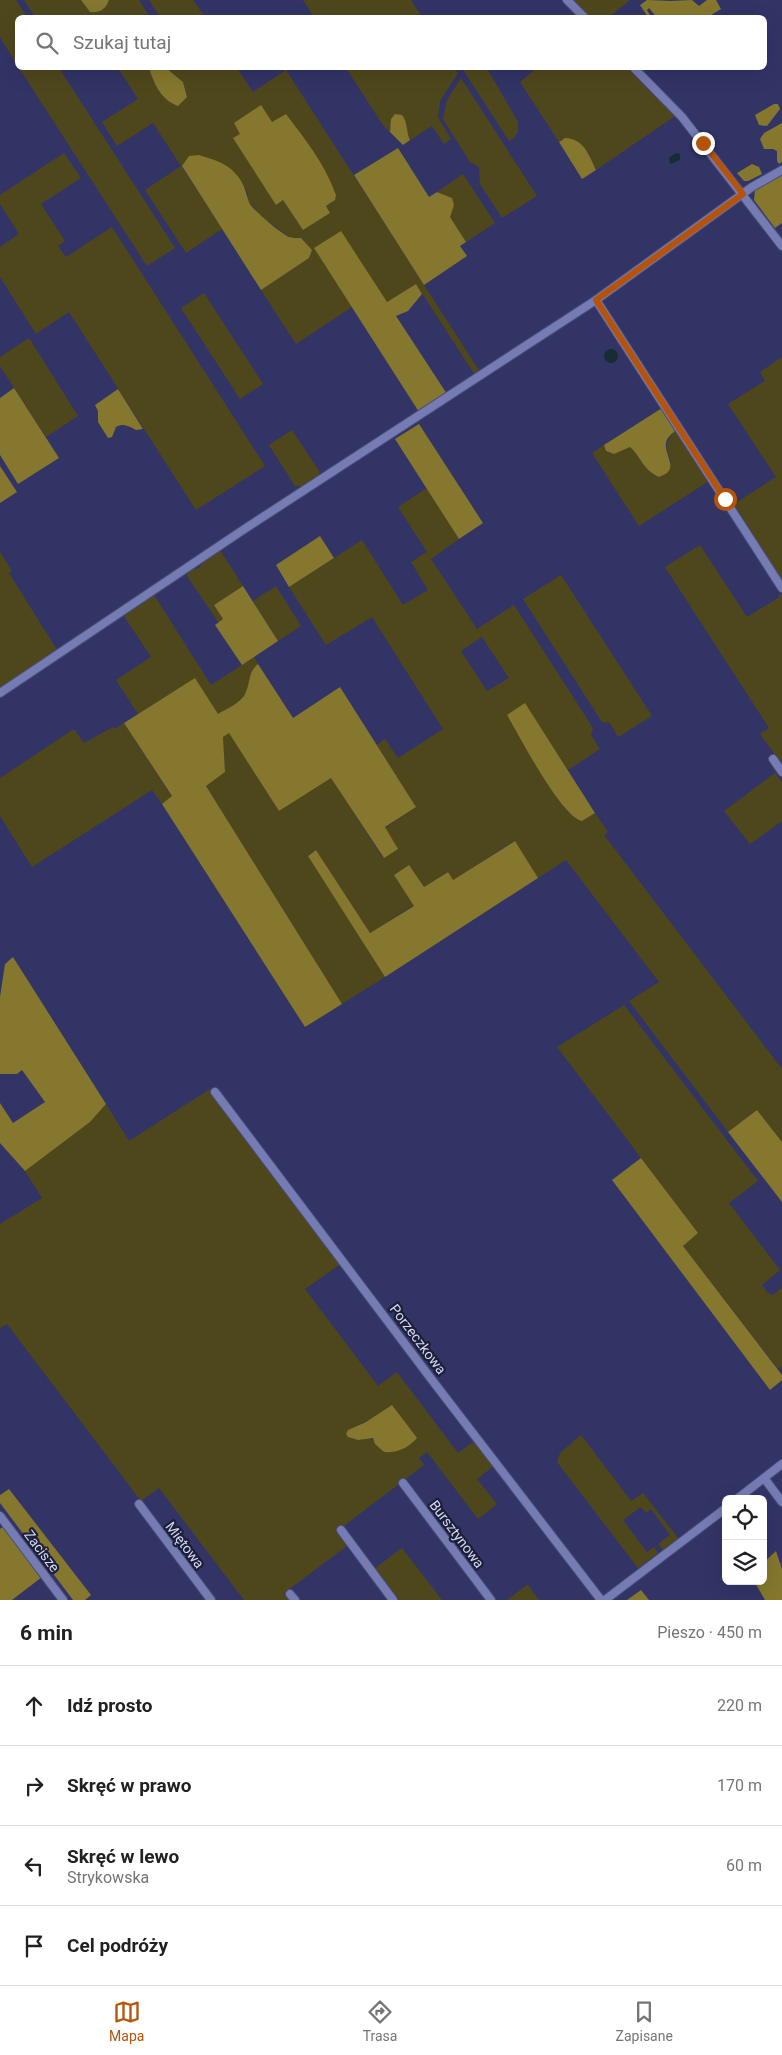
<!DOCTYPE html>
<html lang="pl">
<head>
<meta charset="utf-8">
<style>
	:root { --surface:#fff; --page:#f6f6f6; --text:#202124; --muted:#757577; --line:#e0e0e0; --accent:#b45309 }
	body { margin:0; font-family:Roboto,sans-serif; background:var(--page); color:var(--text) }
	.controls { position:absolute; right:15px; bottom:15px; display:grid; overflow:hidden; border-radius:8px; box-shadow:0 5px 20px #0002 }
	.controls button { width:45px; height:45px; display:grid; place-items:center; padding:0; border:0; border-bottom:1px solid var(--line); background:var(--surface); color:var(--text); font:25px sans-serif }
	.stop { position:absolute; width:15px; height:15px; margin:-11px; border:4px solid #b45309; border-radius:50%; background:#fff }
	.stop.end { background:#b45309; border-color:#fff; box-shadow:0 1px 5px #0008 }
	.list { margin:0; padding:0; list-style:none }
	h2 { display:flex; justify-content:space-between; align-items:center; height:65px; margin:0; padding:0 20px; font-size:21px }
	h2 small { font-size:16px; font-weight:400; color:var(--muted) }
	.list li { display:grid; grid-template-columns:32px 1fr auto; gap:15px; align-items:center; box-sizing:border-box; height:80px; padding:0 20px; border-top:1px solid var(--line) }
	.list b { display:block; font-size:19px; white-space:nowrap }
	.list p { margin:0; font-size:16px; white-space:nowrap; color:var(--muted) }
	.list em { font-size:16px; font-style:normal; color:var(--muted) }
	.icon { flex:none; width:28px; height:28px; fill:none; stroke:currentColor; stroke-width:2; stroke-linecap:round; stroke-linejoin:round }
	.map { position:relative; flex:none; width:782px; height:1600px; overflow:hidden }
	.search { position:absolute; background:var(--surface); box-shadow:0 5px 20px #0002; left:15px; right:15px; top:15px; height:55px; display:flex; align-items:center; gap:12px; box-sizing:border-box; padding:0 18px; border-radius:8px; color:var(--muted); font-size:19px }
	.sheet { height:385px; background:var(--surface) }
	nav { display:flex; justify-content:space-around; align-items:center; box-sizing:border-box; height:70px; border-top:1px solid var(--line); background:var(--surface); font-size:14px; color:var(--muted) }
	nav a { display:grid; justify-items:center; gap:2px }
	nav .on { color:var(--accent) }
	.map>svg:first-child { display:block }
	.green { fill:#4f471c; fill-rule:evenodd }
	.forest { fill:#85772d }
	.water { fill:#162d34 }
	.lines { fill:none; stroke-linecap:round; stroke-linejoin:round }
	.minor-casing { stroke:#4b4c76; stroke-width:10 }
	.minor { stroke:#757bb3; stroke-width:8 }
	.route { stroke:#b45309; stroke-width:6 }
	.labels { text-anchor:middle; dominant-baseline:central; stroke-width:4.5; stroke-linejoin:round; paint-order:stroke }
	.street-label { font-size:14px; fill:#d5d9f8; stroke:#1d1f36 }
</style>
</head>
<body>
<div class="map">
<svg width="782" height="1600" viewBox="0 0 782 1600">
	<rect width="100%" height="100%" fill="#323466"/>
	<g class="green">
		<path d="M0,0H16L27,17L18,18L17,65L0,37Z"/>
		<path d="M24,0H81L90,12C100,13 106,9 109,0H139L150,17H128L125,15L118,18L35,17Z"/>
		<path d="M149,0H193L205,17H160Z"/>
		<path d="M303,0H411L422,17H314Z"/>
		<path d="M574,0H630L609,17L591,18Z"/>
		<path d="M19,68H59L175,248L147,266Z"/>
		<path d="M118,68H149C154,84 161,100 178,105L187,96L183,82L166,68H237L253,92L286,70L480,372L475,375L416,284L387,302L314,248L352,307L296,344L261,290L309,258L312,250L301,238L289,237L261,216L249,202L247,192L240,179L189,156L182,167L222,229L186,253L145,190L181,166L153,123L117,146L102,122L138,99ZM260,105L272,123L286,114L306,141L332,186V203L326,206L330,213L303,230L283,200L276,204L234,139L241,134Z"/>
		<path d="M346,68H454L458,73L440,101L438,117L451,139L444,144L432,126L410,140L407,134L406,122L390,127V132L383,125Z"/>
		<path d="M462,68H492L488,70L518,122V132L514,138L509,141Z"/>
		<path d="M537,68H627L675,116L596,170L588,152L561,139L559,142L520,82Z"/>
		<path d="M461,78L537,196L502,218L480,184L479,167L470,162L443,119L447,100Z"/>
		<path d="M64,153L81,178L41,204L65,241L58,246L66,257L112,227L265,466L196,510L69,312L36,334L0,277V247L19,234L0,204V195Z"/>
		<path d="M463,174L495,223L466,242L450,217L452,198L437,192Z"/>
		<path d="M204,293L263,384L240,399L181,308Z"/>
		<path d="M29,338L78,416L46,437L0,366V357Z"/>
		<path d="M782,357V580L734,504L776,477L728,404L765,381L760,372Z"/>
		<path d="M292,430L319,471V477L303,487L295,486L269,445Z"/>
		<path d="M676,430L709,481L639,526L592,453L604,445L606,451L614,454L630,447C642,458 642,469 659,477L664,475L671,462C665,448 665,441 676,430Z"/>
		<path d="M427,488L459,539L431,559L477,629L514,605L593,728L591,735L600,749L568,770L525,704L507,715C519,735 562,818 582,821L595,813L608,832L604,835L782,1069V1142L757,1110L728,1132L629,1001L659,982L566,860L538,878L514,841L453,880L447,872L424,887L409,865L394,875L414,905L370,933L316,850L308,855L385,977L342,1004L206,786L225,772L223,737L229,732L279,811L331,777L383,858L385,828L416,807L377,745L385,739L398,758L443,729L372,617L326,645L289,587L362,540L403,605L428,590L411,562L427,552L398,507ZM482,637L509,678L487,691L461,651Z"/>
		<path d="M700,545L747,617L778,598L780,593L782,596V764L760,734L769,728L665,567Z"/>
		<path d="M220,550L243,586L214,605L223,619L219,623L187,576L188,572L193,568L197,569L201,566V563Z"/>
		<path d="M0,552L12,571L9,573L57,650L0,689Z"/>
		<path d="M561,575L652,716L618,737L610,723L602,722L523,599Z"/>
		<path d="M276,586L301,626L278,641L253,601Z"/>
		<path d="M154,595L211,685L254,657L258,664C247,673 251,684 244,696C238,704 226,709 218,714L195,679L138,714L116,680L151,657L124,616Z"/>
		<path d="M124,723L172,797L162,804L152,790L32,867L0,816V778L74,729L84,743L113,727L114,729Z"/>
		<path d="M775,773L782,782V821L750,844L724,811Z"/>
		<path d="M624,1005L758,1181L729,1203L780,1270L762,1285L768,1293L773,1295L782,1287V1366L778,1369L683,1246L698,1233L557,1047Z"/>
		<path d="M210,1089L342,1263L305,1289L378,1386L397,1372L458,1453L476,1440L495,1465L477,1479L497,1504L478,1519L427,1452L419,1458L424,1465L336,1532L347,1546L284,1593L289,1600H244L159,1488L141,1501L7,1324L0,1328V1224L42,1198L25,1171L90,1122L106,1104L129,1141ZM377,1416L374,1441L370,1438L352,1439L348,1430Z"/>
		<path d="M581,1435L631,1501L643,1493L678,1538L663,1550L658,1544L670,1535L651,1509L646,1513L641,1507L623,1520L647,1552L654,1547L658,1553L638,1568L557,1462L560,1453Z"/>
		<path d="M402,1548L442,1600H398L374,1569Z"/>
		<path d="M528,1585L539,1600H507L527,1585Z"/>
	</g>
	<g class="forest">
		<path d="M81,0H109C106,9 100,13 90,12Z"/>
		<path d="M647,0L671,1L692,0L699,6L707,0H716L721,9L708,17L657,18L649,8L647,10L650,15L648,17L640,5Z"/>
		<path d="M149,68H166L183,82L187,97L178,106C161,100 154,84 149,68Z"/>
		<path d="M774,104H778L780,109L767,126L759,125L755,115Z"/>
		<path d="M261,105L272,122L286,114C305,139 325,164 336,195L335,200L326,206L330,213L303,230L283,200L276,205L233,138L240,134L234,123Z"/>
		<path d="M395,114L402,115C408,122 406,132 410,140L403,145L390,132L391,119Z"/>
		<path d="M782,123V162L779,164L777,161V151L773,149H764L760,139L764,133Z"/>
		<path d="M565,138C584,139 589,155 596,170L582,179L559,142Z"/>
		<path d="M398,148L429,197L437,192L452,198L454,205L450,217L466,242L460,246L467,256L424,285L354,175Z"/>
		<path d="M199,155C211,159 225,162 234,172C244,182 245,190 249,202C251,209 283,235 289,237C293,238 297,238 301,238L312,250L309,258L261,290L182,166L189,156Z"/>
		<path d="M752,164L759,167L762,174L748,181H744L737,173Z"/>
		<path d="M782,175V223L775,228L754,200L755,190Z"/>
		<path d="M341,231L387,302L416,284L422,294L408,311L396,316L447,394L419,412L314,248Z"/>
		<path d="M14,388L59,458L18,484L0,455V398Z"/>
		<path d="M118,389L143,429L136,430C128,426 124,423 116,427L112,437L108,438L98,422V411L95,405Z"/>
		<path d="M662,408L676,430C672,434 667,437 666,443C664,456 681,470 659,477C642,469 642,458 630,447L614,454L606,451L604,445Z"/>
		<path d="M419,424L483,523L459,539L395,439Z"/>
		<path d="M0,466L17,492L0,503Z"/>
		<path d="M320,536L334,558L289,587L276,565Z"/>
		<path d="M243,586L278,641L242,665L215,625L223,619L214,605Z"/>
		<path d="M258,664L293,718L340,687L416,807L385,827L398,849L384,858L331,778L279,811L229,733L223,737L225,772L206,786L342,1004L305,1027L162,804L172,796L124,723L195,678L218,714C226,709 238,704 244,696C251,684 247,673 258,664Z"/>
		<path d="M525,703L595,813L582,821C561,817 519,735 507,715Z"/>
		<path d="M515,841L538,878L385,977L308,856L316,850L370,933L414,906L394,875L409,865L424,887L448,872L453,880Z"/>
		<path d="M13,957L106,1104L90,1122L25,1171L0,1143V1103L13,1123L45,1102L22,1070L17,1074H0V997L5,964Z"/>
		<path d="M757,1110L782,1142V1202L728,1132Z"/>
		<path d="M641,1158L698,1233L683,1246L782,1375V1380L770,1390L612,1180Z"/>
		<path d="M392,1405L417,1438C408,1448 398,1453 384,1452L375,1444L373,1438L358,1440L348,1437L346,1434L348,1430L366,1422Z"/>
		<path d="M9,1489L91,1595L85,1600H73L0,1503V1495Z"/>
		<path d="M4,1526L42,1577L12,1600H0V1529Z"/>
		<path d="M776,1551L782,1569V1600H765L754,1581H763V1563Z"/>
		<path d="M641,1590L649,1600H627Z"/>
	</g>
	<g class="water">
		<path d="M676,153L680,154V160L670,164L669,158Z"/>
		<circle cx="611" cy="356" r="7"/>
	</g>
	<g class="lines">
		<g class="minor-casing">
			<g id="minor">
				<path d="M567,0L585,18"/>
				<path d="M634,68L682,117L782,246"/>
				<path d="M596,300L782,588"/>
				<path d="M0,693L243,530L596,300L752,187L782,170"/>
				<path d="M773,759L782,772"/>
				<path d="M215,1092L432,1380L601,1600"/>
				<path d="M764,1478L782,1502"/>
				<path d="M403,1483L491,1600"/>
				<path d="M737,1499L782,1464"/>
				<path d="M139,1504L211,1600"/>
				<path d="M0,1516L63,1600"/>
				<path d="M341,1530L393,1600"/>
				<path d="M290,1594L295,1600"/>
				<path d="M605,1600L726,1508"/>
			</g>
		</g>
		<use href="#minor" class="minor"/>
	</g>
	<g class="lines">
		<path class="route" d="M703,143L743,194L596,300L725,499"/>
	</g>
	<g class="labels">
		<g class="street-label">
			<text transform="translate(418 1339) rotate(53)">Porzeczkowa</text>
			<text transform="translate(457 1534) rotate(53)">Bursztynowa</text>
			<text transform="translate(185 1545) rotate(53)">Miętowa</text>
			<text transform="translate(42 1551) rotate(53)">Zacisze</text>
		</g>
	</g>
</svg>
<div class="controls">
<button><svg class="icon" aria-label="locate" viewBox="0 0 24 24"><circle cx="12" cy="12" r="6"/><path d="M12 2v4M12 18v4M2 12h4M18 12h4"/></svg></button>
<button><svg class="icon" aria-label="layers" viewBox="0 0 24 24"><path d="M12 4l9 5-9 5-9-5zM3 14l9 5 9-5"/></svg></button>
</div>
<div class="stop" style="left:725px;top:499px"></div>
<div class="stop end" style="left:703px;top:143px"></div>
<div class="search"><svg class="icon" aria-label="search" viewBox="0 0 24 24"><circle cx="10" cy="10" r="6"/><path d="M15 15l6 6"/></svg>Szukaj tutaj</div>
</div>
<section class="sheet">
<h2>6 min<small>Pieszo · 450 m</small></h2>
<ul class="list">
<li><svg class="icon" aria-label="ahead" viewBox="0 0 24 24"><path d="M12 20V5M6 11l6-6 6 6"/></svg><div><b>Idź prosto</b></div><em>220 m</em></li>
<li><svg class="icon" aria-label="right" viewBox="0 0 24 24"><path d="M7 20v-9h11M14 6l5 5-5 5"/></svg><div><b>Skręć w prawo</b></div><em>170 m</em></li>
<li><svg class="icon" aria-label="left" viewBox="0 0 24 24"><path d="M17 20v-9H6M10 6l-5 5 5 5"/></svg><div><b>Skręć w lewo</b><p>Strykowska</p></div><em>60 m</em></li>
<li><svg class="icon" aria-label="arrive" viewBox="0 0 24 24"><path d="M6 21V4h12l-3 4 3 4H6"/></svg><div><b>Cel podróży</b></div></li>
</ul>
</section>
<nav>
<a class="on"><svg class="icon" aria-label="map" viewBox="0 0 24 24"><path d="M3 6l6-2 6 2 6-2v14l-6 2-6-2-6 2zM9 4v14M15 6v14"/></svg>Mapa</a>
<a><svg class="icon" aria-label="directions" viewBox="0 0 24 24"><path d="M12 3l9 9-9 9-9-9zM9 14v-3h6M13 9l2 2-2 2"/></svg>Trasa</a>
<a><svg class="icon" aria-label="saved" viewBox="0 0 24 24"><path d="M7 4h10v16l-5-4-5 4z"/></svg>Zapisane</a>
</nav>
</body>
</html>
